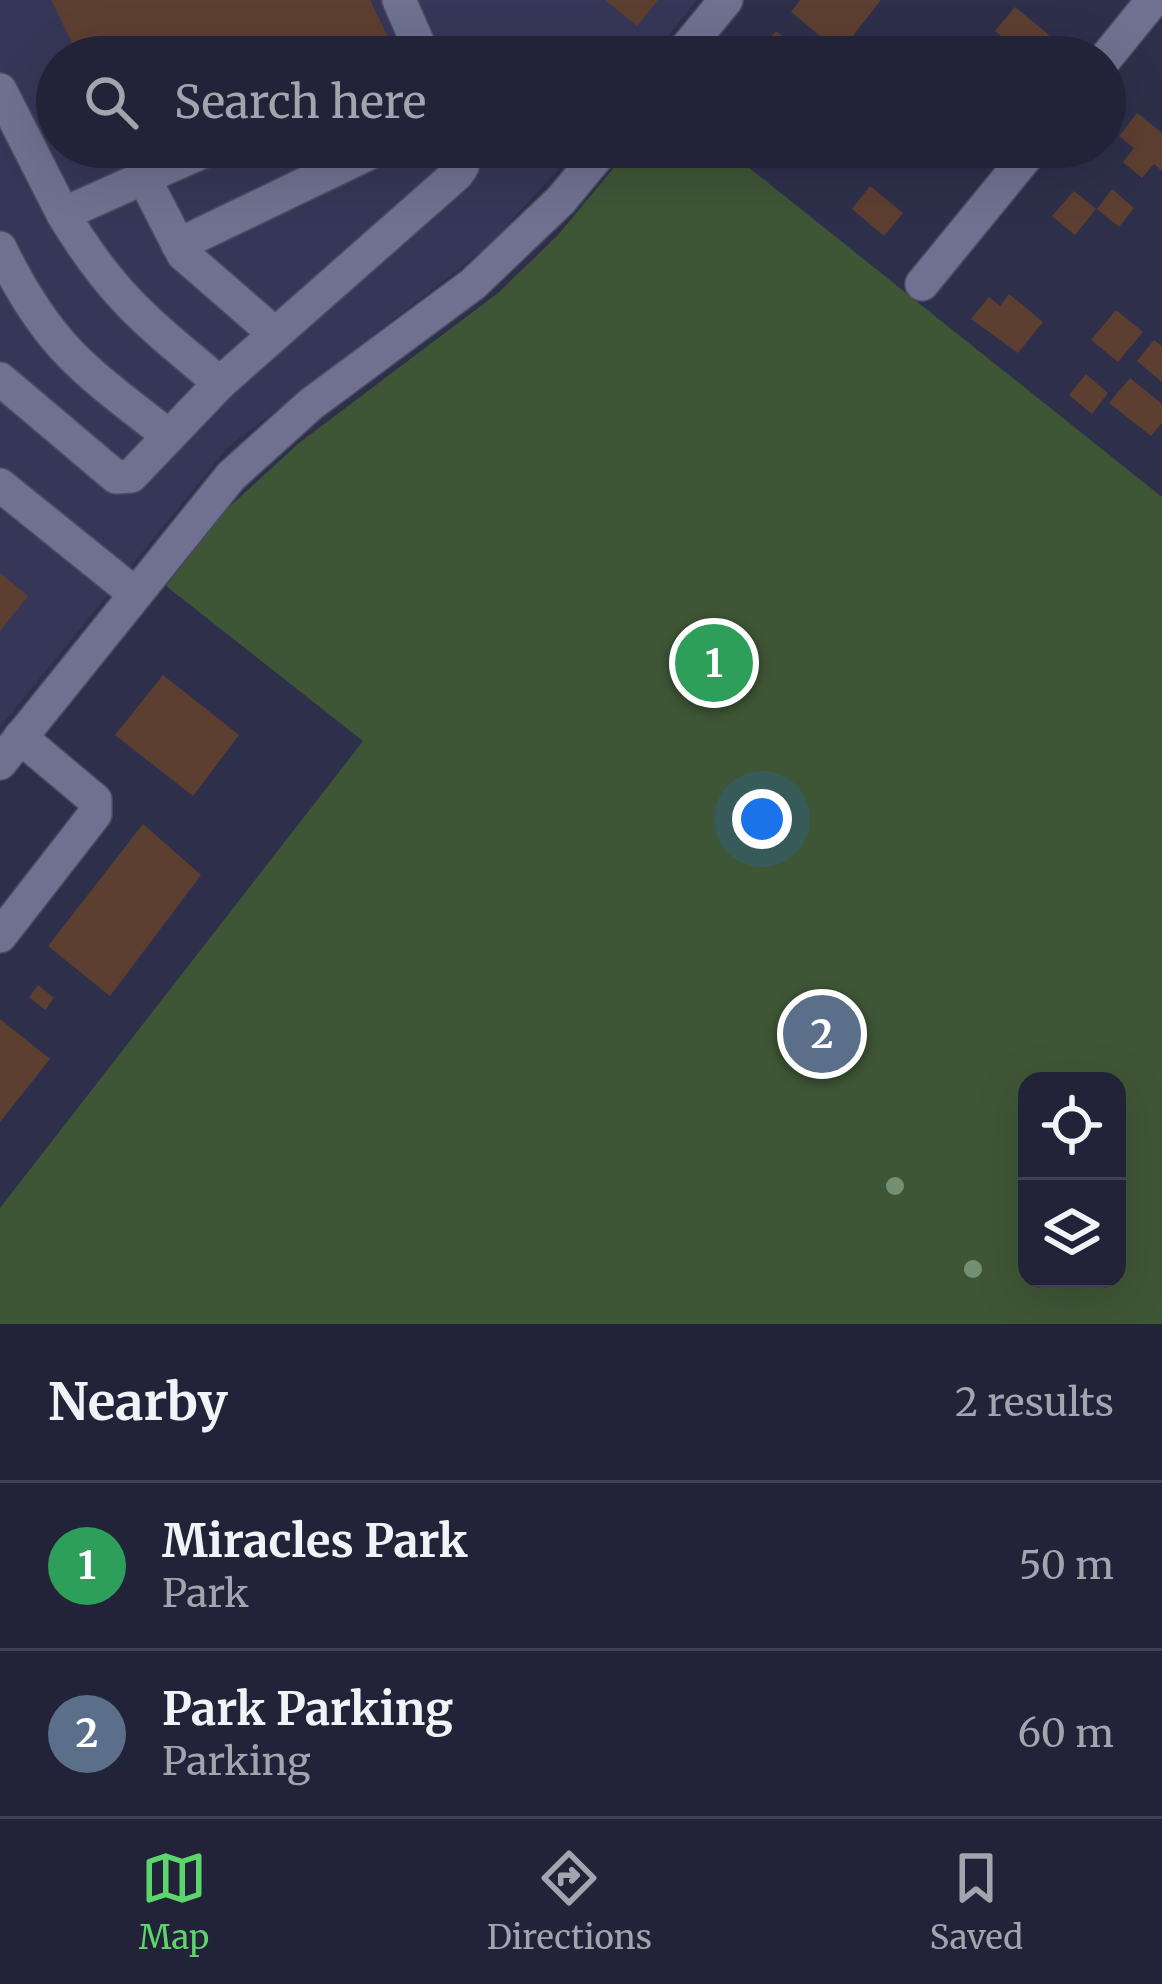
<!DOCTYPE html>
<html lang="en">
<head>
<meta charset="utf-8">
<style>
	:root { --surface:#222338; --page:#2e2f43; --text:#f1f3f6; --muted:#a2a4ae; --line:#3f4053; --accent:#5dd56c }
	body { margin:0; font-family:Merriweather,serif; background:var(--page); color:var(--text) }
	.controls { position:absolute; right:36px; bottom:36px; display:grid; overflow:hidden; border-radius:24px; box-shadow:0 12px 48px #0002 }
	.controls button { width:108px; height:108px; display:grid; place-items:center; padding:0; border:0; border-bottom:3px solid var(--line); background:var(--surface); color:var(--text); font:60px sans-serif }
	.you { position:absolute; left:762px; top:819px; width:42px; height:42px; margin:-30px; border:9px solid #fff; border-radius:50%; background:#1a73e8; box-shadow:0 0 0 18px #1a73e833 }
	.badge { display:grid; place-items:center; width:78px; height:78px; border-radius:50%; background:var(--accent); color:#fff; font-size:39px; font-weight:700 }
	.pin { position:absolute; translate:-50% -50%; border:6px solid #fff; box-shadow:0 3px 12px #0006 }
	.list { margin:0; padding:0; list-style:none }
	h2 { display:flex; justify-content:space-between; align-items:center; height:156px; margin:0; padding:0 48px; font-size:51px }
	h2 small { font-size:39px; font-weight:400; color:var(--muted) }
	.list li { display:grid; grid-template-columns:78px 1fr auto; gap:36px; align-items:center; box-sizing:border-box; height:168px; padding:0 48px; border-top:3px solid var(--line) }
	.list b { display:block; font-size:45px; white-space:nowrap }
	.list p { margin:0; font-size:39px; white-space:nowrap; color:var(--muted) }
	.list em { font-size:39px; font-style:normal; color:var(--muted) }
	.icon { flex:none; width:66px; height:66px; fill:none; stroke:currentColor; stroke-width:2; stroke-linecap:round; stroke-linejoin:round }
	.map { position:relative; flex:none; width:1162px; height:1324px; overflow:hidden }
	.search { position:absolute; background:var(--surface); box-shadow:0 12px 48px #0002; left:36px; right:36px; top:36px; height:132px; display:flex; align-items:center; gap:30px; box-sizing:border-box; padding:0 42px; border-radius:66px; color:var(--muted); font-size:45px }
	.sheet { height:492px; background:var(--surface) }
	nav { display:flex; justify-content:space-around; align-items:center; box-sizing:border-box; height:168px; border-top:3px solid var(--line); background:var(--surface); font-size:33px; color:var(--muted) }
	nav a { display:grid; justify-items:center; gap:6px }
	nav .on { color:var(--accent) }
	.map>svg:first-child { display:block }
	.built { fill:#363758 }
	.green { fill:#3f5636; fill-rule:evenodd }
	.building { fill:#5d3f31 }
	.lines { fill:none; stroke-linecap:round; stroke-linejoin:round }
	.minor-casing { stroke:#4b4c62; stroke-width:36 }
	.minor { stroke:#6f7190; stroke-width:33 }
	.tree { fill:#739075 }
</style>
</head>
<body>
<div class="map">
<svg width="1162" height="1324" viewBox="0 0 1162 1324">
	<rect width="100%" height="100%" fill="#2e2f4a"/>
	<path class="built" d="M0,0H697L651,57H57V147H578L491,244L227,448L0,727Z"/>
	<path class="green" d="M631,147H723L1162,497V1324H0V1208L363,741L166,586L227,509L299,443L498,293L558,235ZM1027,1081H1117V1279H1027Z"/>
	<g class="building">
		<path d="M51,0H370L390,41L357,57H79Z"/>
		<path d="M605,0H658L637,26Z"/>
		<path d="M800,0H881L840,52L791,12Z"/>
		<path d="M1015,7L1049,35L1031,57H988L995,49L1002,55L1011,44L995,31Z"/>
		<path d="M776,31L809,57H762L758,53Z"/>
		<path d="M1137,113L1162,133V171L1154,164L1142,178L1123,162L1134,148L1119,136Z"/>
		<path d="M123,147H171L132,166Z"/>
		<path d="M768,147H806L792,165Z"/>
		<path d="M866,147H904L887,168Z"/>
		<path d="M870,186L903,213L884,236L852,209Z"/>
		<path d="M1112,189L1134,208L1119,227L1097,209Z"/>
		<path d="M1074,191L1096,209L1075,235L1052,216Z"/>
		<path d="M1009,294L1043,322L1018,353L971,319L989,297L1000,306Z"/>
		<path d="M1116,310L1143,332L1118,362L1091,340Z"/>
		<path d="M1154,340L1162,346V382L1137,361Z"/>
		<path d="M1086,374L1108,393L1092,414L1069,395Z"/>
		<path d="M1130,378L1162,404V423L1151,436L1109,403Z"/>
		<path d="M0,573L28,596L0,631Z"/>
		<path d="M163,675L239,735L193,796L115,735Z"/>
		<path d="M143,824L201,875L110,996L48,946Z"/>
		<path d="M38,985L54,998L45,1010L29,997Z"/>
		<path d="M0,1019L50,1059L0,1122Z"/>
	</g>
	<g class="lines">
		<g class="minor-casing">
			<g id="minor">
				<path d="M399,0L424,57"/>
				<path d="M679,57L726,0"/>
				<path d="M1105,59L1153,0"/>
				<path d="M0,90L63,214"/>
				<path d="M213,147L63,214C112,296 148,323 220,383"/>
				<path d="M144,178L183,254L275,334"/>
				<path d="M178,245L382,147"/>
				<path d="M0,248C48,347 84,370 169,436"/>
				<path d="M922,284L1034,147"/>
				<path d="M0,379L116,477L131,476L220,383L457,174L462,167L458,147"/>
				<path d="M0,485L134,593"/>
				<path d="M0,763L231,476L311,404L473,284L561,200L605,147"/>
				<path d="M0,936L95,814V800L20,737"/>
			</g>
		</g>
		<use href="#minor" class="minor"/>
	</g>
	<g class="tree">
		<circle cx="895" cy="1186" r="9"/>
		<circle cx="973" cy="1269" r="9"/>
	</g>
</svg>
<div class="controls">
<button><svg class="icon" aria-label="locate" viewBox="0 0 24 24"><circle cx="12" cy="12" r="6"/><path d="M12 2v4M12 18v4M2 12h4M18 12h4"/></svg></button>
<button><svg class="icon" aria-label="layers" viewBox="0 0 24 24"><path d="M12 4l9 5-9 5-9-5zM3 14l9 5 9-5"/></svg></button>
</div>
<div class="you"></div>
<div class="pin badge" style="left:714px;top:663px;background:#2e9e5b">1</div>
<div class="pin badge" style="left:822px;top:1034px;background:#5c6f8a">2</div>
<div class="search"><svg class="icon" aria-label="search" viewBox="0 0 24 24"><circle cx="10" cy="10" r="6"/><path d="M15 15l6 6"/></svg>Search here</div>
</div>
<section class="sheet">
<h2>Nearby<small>2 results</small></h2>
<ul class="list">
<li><span class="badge" style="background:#2e9e5b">1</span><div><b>Miracles Park</b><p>Park</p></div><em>50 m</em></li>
<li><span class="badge" style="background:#5c6f8a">2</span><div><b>Park Parking</b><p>Parking</p></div><em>60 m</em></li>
</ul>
</section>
<nav>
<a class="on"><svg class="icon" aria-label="map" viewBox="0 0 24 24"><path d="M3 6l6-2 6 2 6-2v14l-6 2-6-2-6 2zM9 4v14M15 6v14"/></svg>Map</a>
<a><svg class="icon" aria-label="directions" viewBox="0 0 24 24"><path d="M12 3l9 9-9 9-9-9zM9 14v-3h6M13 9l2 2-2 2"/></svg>Directions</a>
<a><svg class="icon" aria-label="saved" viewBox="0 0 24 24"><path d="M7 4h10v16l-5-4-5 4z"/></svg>Saved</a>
</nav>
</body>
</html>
